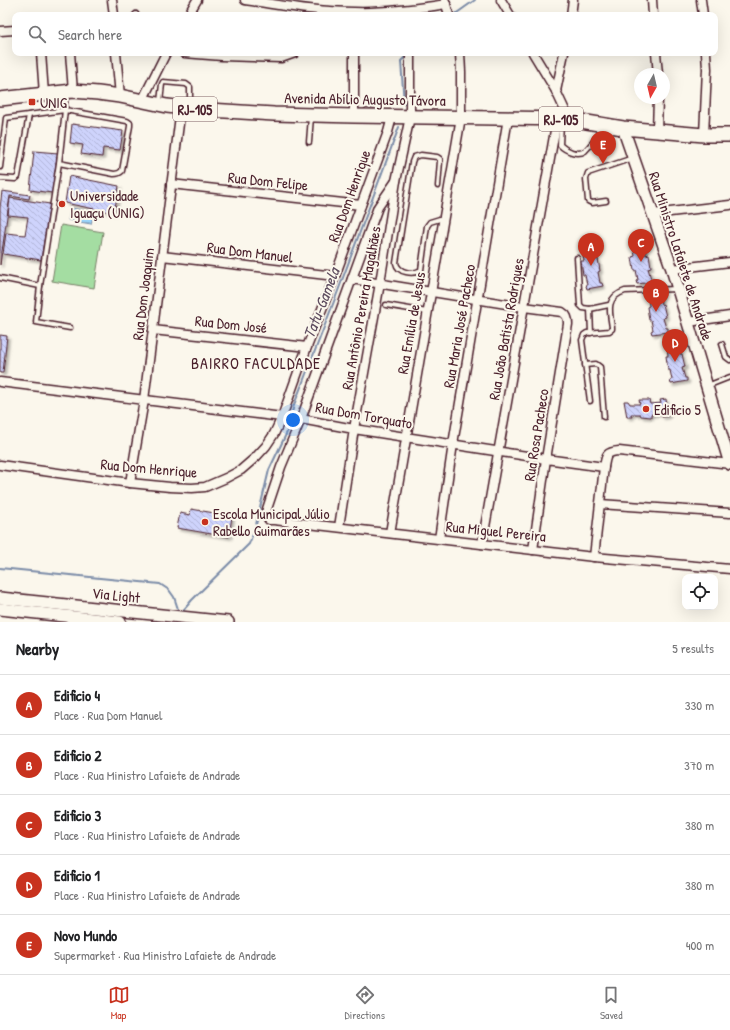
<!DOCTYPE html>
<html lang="en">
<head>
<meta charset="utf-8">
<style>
	:root { --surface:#fff; --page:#f2f2f2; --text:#202124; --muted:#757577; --line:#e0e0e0; --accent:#c8321e }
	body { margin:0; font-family:"Patrick Hand",sans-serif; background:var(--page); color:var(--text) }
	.controls { position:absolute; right:12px; bottom:12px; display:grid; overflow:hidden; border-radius:8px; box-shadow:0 4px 16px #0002 }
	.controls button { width:36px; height:36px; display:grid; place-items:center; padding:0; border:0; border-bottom:1px solid var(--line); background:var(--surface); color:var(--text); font:20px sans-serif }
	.compass { position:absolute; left:634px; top:68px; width:36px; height:36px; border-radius:50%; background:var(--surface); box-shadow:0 4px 16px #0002; rotate:188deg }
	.you { position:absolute; left:293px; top:420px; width:14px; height:14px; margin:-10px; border:3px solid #fff; border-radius:50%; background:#1a73e8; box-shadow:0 0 0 6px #1a73e833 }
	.badge { display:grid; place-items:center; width:26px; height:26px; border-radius:50%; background:var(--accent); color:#fff; font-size:13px; font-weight:700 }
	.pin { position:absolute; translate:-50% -33px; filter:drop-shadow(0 1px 2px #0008) }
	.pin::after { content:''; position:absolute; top:21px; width:14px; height:12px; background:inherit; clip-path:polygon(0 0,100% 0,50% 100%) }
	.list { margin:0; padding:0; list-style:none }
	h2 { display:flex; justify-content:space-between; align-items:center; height:52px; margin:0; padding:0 16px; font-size:17px }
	h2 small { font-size:13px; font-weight:400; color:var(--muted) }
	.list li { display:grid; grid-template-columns:26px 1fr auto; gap:12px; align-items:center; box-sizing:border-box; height:60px; padding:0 16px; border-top:1px solid var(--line) }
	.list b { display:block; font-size:15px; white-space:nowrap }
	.list p { margin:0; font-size:13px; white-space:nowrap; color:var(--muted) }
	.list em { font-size:13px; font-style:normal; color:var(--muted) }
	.icon { flex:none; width:22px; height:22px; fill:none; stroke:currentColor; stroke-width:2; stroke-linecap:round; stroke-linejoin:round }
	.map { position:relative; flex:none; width:730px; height:622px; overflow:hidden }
	.search { position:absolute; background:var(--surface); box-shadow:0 4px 16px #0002; left:12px; right:12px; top:12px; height:44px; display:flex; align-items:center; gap:10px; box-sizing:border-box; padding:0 14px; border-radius:8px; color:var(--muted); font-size:15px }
	.sheet { height:352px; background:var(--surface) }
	nav { display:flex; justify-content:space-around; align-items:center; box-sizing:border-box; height:56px; border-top:1px solid var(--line); background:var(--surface); font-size:11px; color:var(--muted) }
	nav a { display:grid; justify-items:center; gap:2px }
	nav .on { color:var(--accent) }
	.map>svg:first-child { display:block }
	.green { fill:#a4dda2; stroke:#777e66 }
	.water { fill:url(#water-rules); stroke:#7b8ca8 }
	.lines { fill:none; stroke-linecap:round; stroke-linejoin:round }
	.stream { stroke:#7b8ca8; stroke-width:2 }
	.building { fill:url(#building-back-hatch); stroke:#4a1f2b; filter:url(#shadow) }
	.lane-casing { stroke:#4a1f2b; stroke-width:7 }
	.street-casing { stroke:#4a1f2b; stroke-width:11 }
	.secondary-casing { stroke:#4a1f2b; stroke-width:14 }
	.primary-casing { stroke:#4a1f2b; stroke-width:16 }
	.lane { stroke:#fbf7ec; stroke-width:4 }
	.street { stroke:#fbf7ec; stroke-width:8 }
	.secondary { stroke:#fbf7ec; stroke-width:11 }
	.primary { stroke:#fbf7ec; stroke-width:13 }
	.poi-dot { fill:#c8321e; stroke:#fbf7ec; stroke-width:1.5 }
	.labels { text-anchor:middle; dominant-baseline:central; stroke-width:4; stroke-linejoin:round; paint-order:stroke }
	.shield { fill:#fbf7ec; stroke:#7f6065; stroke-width:1 }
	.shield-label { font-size:14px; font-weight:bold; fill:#4a1f2b }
	.street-label { font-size:15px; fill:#4a1f2b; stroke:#fbf7ec }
	.poi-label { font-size:15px; fill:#4a1f2b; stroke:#fbf7ec; text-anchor:start }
	.water-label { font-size:16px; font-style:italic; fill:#5e4c5f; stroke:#fbf7ec }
	.neighbourhood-label { font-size:16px; letter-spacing:1px; fill:#4a1f2b; stroke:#fbf7ec }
</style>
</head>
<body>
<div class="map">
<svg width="730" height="622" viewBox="0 0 730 622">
	<defs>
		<pattern id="water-rules" width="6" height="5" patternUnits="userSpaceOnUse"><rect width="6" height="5" fill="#9bd5fb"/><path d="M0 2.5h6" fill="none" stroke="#87b6d7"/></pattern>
		<pattern id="building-back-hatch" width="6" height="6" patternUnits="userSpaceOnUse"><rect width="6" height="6" fill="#ced3fc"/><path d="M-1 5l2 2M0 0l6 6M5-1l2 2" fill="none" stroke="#b2b5d8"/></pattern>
		<filter id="shadow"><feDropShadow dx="2.5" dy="2.5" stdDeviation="1" flood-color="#0004"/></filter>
	</defs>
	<rect width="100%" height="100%" fill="#fbf7ec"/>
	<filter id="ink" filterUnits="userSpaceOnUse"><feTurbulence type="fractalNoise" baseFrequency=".025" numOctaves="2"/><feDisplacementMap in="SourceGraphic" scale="8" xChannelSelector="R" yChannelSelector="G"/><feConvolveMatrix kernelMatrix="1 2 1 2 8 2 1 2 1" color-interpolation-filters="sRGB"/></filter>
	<g filter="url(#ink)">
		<path class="green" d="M61,225L103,232L94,288L52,281Z"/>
		<path class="water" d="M70,208L94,212L91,224L68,220Z"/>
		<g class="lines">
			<g class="stream">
				<path d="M454,15L475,0"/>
				<path d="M404,104L401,61L407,55"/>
				<path d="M291,416L294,405L338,291L399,127"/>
				<path d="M0,568L160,584L169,590L174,597L179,612V613"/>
				<path d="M181,613L192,600L249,544L255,529L269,470L289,428L290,420"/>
			</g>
		</g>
		<g class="building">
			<path d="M72,124L123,131L120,150L103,148L102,157L81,154L83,145L70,143Z"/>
			<path d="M34,151L58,153L52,193L30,190Z"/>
			<path d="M69,176L119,186L114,213L65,203Z"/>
			<path d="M2,191L30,195L29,199L10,196L0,265V208Z"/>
			<path d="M10,198L50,204L41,260L3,254L6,233L25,235L28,217L8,215Z"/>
			<path d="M646,240L648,246H645L646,255L649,254L651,267L648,268L651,279L653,278V282L637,284L636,281L638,280L636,270H634L632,257L635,256L633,245L631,246L630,241Z"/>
			<path d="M595,245L597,250H594L596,259H598L600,271L598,272L600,283H602L603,286L587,289L586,286L587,285L585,275H583L581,261H584L582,250H580V246Z"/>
			<path d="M661,290L662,295L660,296L661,305L663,304L666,317L663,318L666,328H668V332L652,334L651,331L653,330L651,320H649L647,307L649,306L648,295L646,296L645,291Z"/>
			<path d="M0,335L7,336L3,373H0Z"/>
			<path d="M680,340L681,345L679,346L680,354H682L685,367L682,368L685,378H687V381L671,384L670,381L672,380L670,370H668L666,356H668L667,345L665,346L664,341Z"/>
			<path d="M666,399L668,416L662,417L661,414H651V417L641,416L640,414H631L632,417H627L624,401H628L630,404H640L639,400H649L650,404L661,403L660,400Z"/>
			<path d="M191,509L232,516L229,537L177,528L180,513L190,515Z"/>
		</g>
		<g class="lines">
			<g class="lane-casing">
				<g id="lane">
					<path d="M135,15L136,14"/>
					<path d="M160,102L162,84L163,82L186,84L190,87V106"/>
					<path d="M561,121L560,145C566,151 578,156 585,151L606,128"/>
					<path d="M309,142L311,117"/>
					<path d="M0,167L6,118L65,110L127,121L130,123V126L122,171C119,174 117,174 114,174L59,163L65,110V94"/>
					<path d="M0,178L15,179L18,177L29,115"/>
					<path d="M438,186L440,161V159L437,157L421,155L414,157L412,162L396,263C398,273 413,275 421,270L427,226L430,222L443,218"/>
					<path d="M606,201L592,203L588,201L586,179L588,173L633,158"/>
					<path d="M577,258L580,305L583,308L590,309"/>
					<path d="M0,278L40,286L59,163"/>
					<path d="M40,286L36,322L70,328"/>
					<path d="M386,305L427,312"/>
					<path d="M591,333L590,309L609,305"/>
					<path d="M722,344L726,357L730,360"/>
					<path d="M585,365L596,364L600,367L604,417"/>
					<path d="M707,386L730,377"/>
					<path d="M590,401L582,340L584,335L587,333L609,331L612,329V327C609,310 606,297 625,291L677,289"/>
				</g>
			</g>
			<g class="street-casing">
				<g id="street">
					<path d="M112,0L114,15"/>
					<path d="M245,0C281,5 317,12 354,12C385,13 415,9 446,4"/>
					<path d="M501,0L510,15"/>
					<path d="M652,0L653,15"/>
					<path d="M701,0L703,15"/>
					<path d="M445,1L449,15"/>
					<path d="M188,15L197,0"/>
					<path d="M571,15L573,0"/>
					<path d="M0,31L15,30"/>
					<path d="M41,53L44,94"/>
					<path d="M70,53L73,91"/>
					<path d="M116,53L120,96"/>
					<path d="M184,53L222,56L281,58L295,53"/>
					<path d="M354,53V116"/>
					<path d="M533,53L556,91L569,119"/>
					<path d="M656,53L658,74"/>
					<path d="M556,91L564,53"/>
					<path d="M142,101L166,53"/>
					<path d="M657,131L658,98"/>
					<path d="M704,135L707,69L706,53"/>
					<path d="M396,181L378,207L301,419L281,467L266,512L267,517L269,520H274L594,557L730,569"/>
					<path d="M171,184L361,205"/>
					<path d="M653,214L730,205"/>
					<path d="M162,256L335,276"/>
					<path d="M672,269L730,262"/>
					<path d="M352,279L524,307L562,312C567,315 568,318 568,324L546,459L533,550"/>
					<path d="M688,322L730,316"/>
					<path d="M153,330L307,347"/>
					<path d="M0,382L282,417L301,419L354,429L546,459L604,467"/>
					<path d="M0,465L130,483L170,487L192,488L205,487L226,478L241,470L256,457L266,446L274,434L282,417L307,347L335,276L388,132L392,117"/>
					<path d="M130,483L144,400L181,108"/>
					<path d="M600,504L730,513"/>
					<path d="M339,527L354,429L380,283L396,181L410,117V53"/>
					<path d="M390,533L461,117V72L460,53"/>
					<path d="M439,539L453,444L508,118"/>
					<path d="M482,544L557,119"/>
					<path d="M594,557L604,467C606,455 606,452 619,451L730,464"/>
				</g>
			</g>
			<g class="secondary-casing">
				<g id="secondary">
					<path d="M623,128L672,269L730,464"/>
					<path d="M0,598L228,622"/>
					<path d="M0,609L120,622"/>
				</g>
			</g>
			<g class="primary-casing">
				<path id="primary" d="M0,99L73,91L98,93L120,96L167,106L194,109L274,114L354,116L569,119L623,128L704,135H730"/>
			</g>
			<use href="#lane" class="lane"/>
			<use href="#street" class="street"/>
			<use href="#secondary" class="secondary"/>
			<use href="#primary" class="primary"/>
		</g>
	</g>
	<g class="poi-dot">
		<rect x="28" y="98" width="8" height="8" rx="2"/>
		<circle cx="62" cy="204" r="4"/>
		<circle cx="646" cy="409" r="4"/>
		<circle cx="205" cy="522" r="4"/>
	</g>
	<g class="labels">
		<g class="shield">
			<rect x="173" y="97" width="44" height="24" rx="3"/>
			<rect x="539" y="107" width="44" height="24" rx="3"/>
		</g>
		<g class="shield-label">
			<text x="195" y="109">RJ-105</text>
			<text x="561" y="119">RJ-105</text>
		</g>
		<g class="street-label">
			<text transform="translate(365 99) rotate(1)">Avenida Abílio Augusto Távora</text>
			<text transform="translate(268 181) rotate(6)">Rua Dom Felipe</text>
			<text transform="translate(349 196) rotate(-70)">Rua Dom Henrique</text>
			<text transform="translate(250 252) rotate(7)">Rua Dom Manuel</text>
			<text transform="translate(681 256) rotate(72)">Rua Ministro Lafaiete de Andrade</text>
			<text transform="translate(143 294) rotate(-83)">Rua Dom Joaquim</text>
			<text transform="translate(361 308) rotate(-80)">Rua Antônio Pereira Magalhães</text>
			<text transform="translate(411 323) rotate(-80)">Rua Emília de Jesus</text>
			<text transform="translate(231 324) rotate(6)">Rua Dom José</text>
			<text transform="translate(459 326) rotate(-80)">Rua Maria José Pacheco</text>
			<text transform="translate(506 329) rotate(-80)">Rua João Batista Rodrigues</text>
			<text transform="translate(364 415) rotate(10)">Rua Dom Torquato</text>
			<text transform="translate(536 435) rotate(-81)">Rua Rosa Pacheco</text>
			<text transform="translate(149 468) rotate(5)">Rua Dom Henrique</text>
			<text transform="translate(496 531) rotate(6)">Rua Miguel Pereira</text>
			<text transform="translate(116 595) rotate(6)">Via Light</text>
		</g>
		<g class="poi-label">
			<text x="40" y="102">UNIG</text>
			<text x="70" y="195">Universidade<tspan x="70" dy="17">Iguaçu (UNIG)</tspan></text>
			<text x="654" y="409">Edificio 5</text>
			<text x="213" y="513">Escola Municipal Júlio<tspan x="213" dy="17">Rabello Guimarães</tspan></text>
		</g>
		<g class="water-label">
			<text transform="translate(321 303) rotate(-69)">Tatu-Gamela</text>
		</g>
		<g class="neighbourhood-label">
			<text x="256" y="363">BAIRRO FACULDADE</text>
		</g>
	</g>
</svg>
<div class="controls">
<button><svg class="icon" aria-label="locate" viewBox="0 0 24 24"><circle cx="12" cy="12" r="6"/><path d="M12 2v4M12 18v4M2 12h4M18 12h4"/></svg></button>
</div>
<svg class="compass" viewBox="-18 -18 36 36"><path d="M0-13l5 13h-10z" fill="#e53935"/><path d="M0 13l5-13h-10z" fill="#757577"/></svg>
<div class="you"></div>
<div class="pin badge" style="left:591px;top:266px">A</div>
<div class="pin badge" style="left:656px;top:312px">B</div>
<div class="pin badge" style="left:641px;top:262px">C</div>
<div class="pin badge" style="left:675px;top:362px">D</div>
<div class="pin badge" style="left:603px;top:164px">E</div>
<div class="search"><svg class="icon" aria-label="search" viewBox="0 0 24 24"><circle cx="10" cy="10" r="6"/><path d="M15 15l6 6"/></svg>Search here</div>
</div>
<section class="sheet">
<h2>Nearby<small>5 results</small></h2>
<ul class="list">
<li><span class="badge">A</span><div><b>Edificio 4</b><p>Place · Rua Dom Manuel</p></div><em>330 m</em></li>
<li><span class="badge">B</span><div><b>Edificio 2</b><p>Place · Rua Ministro Lafaiete de Andrade</p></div><em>370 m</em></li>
<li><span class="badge">C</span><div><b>Edificio 3</b><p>Place · Rua Ministro Lafaiete de Andrade</p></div><em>380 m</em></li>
<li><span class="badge">D</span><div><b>Edificio 1</b><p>Place · Rua Ministro Lafaiete de Andrade</p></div><em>380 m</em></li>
<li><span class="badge">E</span><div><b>Novo Mundo</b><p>Supermarket · Rua Ministro Lafaiete de Andrade</p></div><em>400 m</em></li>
</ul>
</section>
<nav>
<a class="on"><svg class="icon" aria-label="map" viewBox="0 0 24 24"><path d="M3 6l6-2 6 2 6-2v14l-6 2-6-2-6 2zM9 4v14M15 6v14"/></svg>Map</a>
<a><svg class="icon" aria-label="directions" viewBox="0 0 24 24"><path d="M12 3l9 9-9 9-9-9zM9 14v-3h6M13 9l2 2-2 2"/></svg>Directions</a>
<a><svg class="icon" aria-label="saved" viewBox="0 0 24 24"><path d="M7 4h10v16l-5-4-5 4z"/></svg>Saved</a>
</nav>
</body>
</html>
